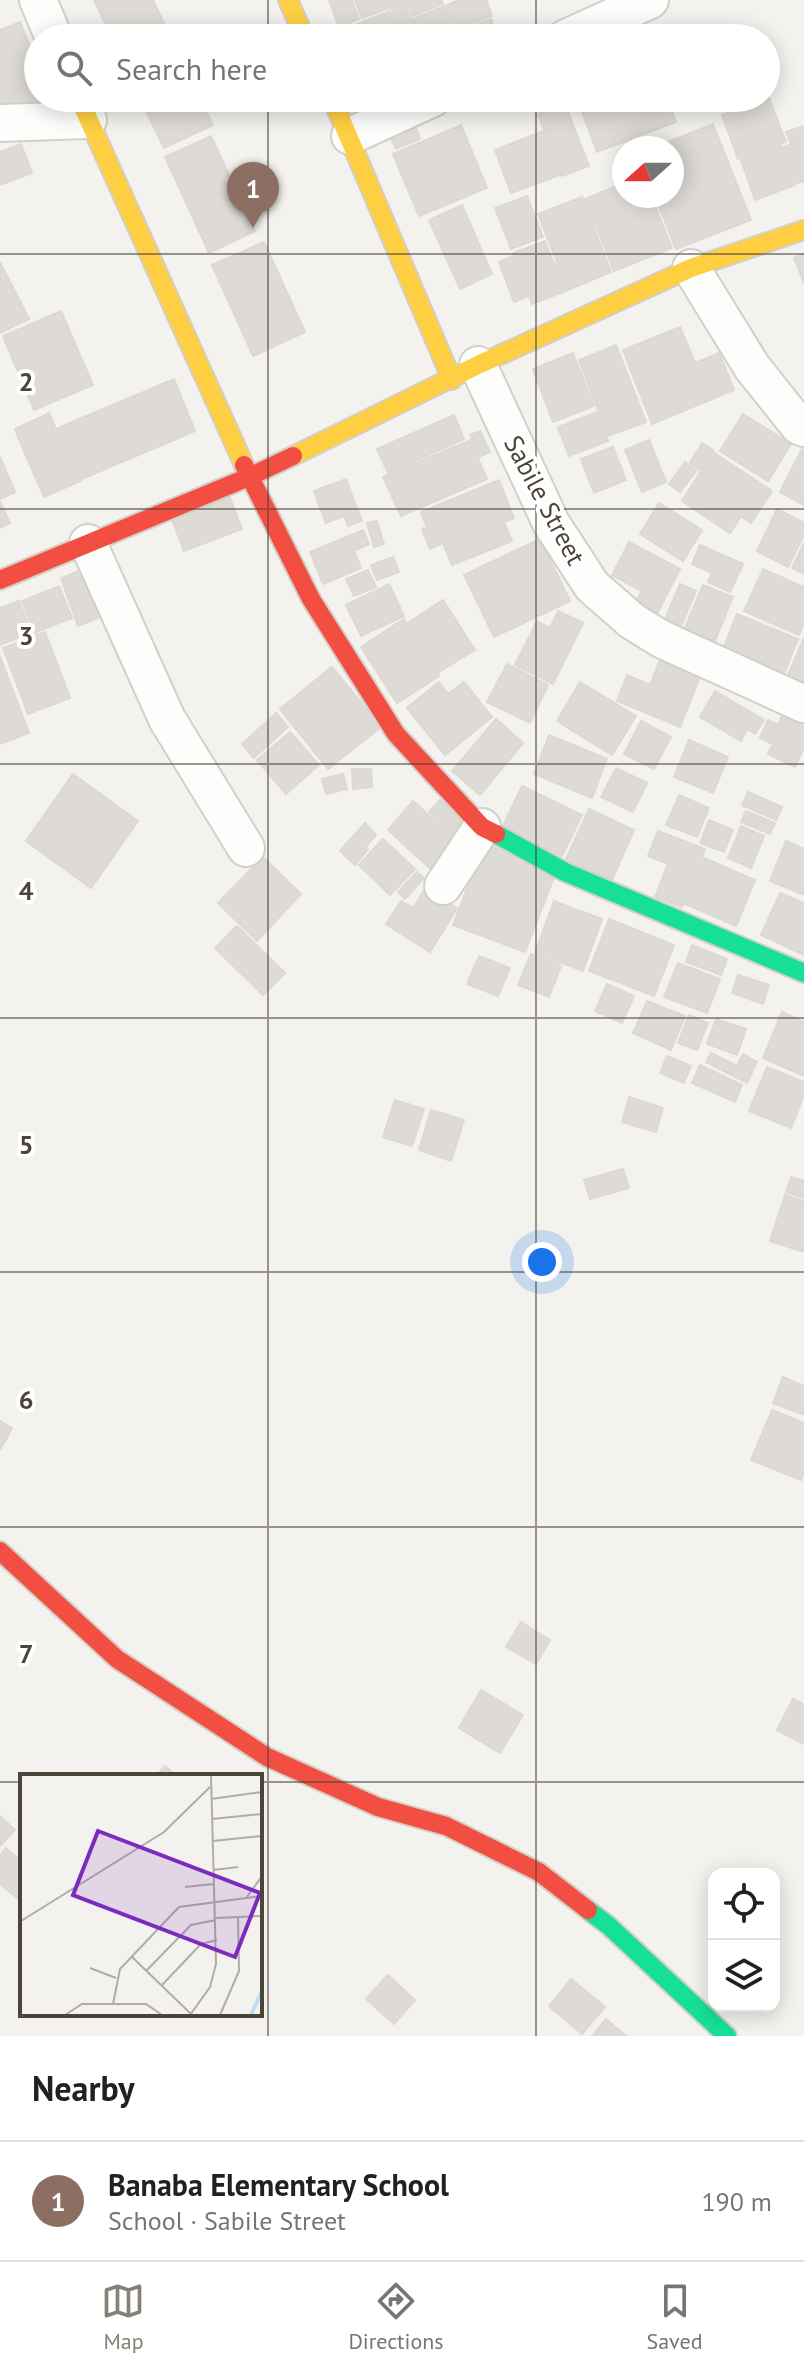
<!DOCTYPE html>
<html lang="en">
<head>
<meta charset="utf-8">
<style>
	:root { --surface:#fff; --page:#f6f6f6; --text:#202124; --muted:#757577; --line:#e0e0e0; --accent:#868178 }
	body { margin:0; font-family:"PT Sans",sans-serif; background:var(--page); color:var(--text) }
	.controls { position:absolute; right:24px; bottom:24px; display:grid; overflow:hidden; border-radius:16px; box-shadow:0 4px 20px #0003 }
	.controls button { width:72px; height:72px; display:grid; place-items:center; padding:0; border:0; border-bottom:2px solid var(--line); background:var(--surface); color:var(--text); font:40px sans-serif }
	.compass { position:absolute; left:612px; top:136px; width:72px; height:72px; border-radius:50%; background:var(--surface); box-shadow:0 4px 20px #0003; rotate:249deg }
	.you { position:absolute; left:542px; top:1262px; width:28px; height:28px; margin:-20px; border:6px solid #fff; border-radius:50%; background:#1a73e8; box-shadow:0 0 0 12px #1a73e833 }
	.badge { display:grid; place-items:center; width:52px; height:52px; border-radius:50%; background:var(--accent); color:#fff; font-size:26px; font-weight:700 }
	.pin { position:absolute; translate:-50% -66px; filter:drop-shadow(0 2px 4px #0008) }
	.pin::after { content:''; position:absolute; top:42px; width:28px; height:24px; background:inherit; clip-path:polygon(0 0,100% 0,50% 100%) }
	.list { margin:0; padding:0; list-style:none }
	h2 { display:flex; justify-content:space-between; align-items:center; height:104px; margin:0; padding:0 32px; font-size:34px }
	h2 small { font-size:26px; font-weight:400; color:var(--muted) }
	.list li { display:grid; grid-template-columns:52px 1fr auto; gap:24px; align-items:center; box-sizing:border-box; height:120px; padding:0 32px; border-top:2px solid var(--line) }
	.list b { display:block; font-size:30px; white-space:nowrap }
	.list p { margin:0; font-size:26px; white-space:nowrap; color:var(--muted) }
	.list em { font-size:26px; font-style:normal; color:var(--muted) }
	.icon { flex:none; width:44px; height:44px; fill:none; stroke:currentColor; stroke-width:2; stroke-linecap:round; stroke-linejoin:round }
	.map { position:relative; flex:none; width:804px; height:2036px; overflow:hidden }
	.search { position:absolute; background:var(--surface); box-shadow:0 4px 20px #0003; left:24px; right:24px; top:24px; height:88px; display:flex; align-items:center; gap:20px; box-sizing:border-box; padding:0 28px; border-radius:44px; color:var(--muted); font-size:30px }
	.sheet { height:224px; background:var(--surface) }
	nav { display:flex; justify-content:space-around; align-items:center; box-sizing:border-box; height:112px; border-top:2px solid var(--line); background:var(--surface); font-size:22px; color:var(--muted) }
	nav a { display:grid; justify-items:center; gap:4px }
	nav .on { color:var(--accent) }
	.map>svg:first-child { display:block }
	.building { fill:#dedbd6; stroke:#dcd9d4; stroke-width:2 }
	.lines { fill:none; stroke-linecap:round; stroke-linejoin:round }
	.street-casing { stroke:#d2d0cb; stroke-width:40 }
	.fast-casing { stroke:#d3cfc5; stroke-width:22 }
	.slow-casing { stroke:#d3cfc5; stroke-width:22 }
	.jam-casing { stroke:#d3cfc5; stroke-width:22 }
	.street { stroke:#fdfdfc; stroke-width:36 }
	.fast { stroke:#16e098; stroke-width:18 }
	.slow { stroke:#ffcf43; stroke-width:18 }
	.jam { stroke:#f24e42; stroke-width:18 }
	.grid { fill:none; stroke:#4b4439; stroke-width:2; stroke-opacity:0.55 }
	.labels { text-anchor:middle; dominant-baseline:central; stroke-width:8; stroke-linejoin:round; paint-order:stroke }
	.street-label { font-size:26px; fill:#4b4439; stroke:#fff }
	.inset-river { fill:none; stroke:#c0ddf1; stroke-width:4 }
	.inset-road { fill:none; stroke:#b0aca6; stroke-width:2 }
	.view { fill:#7b2cbf; fill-opacity:0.15; stroke:#7b2cbf; stroke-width:4 }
	.inset-edge { fill:none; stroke:#4b4439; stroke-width:4 }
	.grid-label { font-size:26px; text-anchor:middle; font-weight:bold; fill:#4b4439; stroke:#fff; stroke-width:8; stroke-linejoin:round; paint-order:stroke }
</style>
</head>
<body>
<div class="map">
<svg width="804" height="2036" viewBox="0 0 804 2036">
	<rect width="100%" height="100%" fill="#f4f2ee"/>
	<g class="building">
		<path d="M94,0H153L171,38H112Z"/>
		<path d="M329,0H352L359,19L339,27Z"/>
		<path d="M355,0H405L406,2L362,18Z"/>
		<path d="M406,0H441L443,4L412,16Z"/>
		<path d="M459,0H486L492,16L456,29L447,5Z"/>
		<path d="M405,4L413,26L400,31L392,9Z"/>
		<path d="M445,6L454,31L437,38H419L412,19Z"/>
		<path d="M390,11L398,31L380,38H354L350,27Z"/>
		<path d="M491,19L498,38H468L465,29Z"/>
		<path d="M20,22L38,66V80L0,95V30Z"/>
		<path d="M411,29L415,38H387Z"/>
		<path d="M463,31L466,38H444Z"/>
		<path d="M37,82L38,98H44L45,102L4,118L0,109V97Z"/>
		<path d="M140,98H200L213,125L164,148Z"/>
		<path d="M577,98H667L676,122L597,152Z"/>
		<path d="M769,98L786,142L738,159L722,115Z"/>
		<path d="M565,104L589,166L562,176L538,114Z"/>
		<path d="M412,118L420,139L396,149L387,129Z"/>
		<path d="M713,124L751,220L676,249L655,196H672V148H653Z"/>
		<path d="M461,125L487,188L419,216L393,154Z"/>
		<path d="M804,126V181L797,183L783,147L791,144L786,132Z"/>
		<path d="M543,131L560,175L511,193L495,150Z"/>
		<path d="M211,136L255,231L209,253L165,157Z"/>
		<path d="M21,144L32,173L0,185V152Z"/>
		<path d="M781,146L795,185L755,200L741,160Z"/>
		<path d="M624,183V196H651L672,248L614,271L585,199Z"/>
		<path d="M527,196L543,237L511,249L495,208Z"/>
		<path d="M582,197L611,272L568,290L538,214Z"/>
		<path d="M462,205L492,274L460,289L429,220Z"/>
		<path d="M545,241L553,262L522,275L513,253Z"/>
		<path d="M264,242L305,332L253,356L212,265Z"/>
		<path d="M804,254V283L794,258Z"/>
		<path d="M513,256L529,296L514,302L499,262Z"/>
		<path d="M0,262L29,319L0,333Z"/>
		<path d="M555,263L566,291L532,304L521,275Z"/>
		<path d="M61,311L93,385L34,410L3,336Z"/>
		<path d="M680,327L695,363L719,353L734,390L652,424L623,350Z"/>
		<path d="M616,345L646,422L608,436L579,360Z"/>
		<path d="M573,353L594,406L553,422L533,369Z"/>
		<path d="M174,379L195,431L82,479L60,427Z"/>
		<path d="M597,412L608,441L569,456L558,427Z"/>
		<path d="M49,413L55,427L20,442L15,429Z"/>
		<path d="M743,414L791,444L768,481L720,451Z"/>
		<path d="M454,415L464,439L388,473L377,449Z"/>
		<path d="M58,428L81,481L44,497L21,444Z"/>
		<path d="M480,431L490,452L480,457L470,435Z"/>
		<path d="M470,440L487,479L401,516L383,477Z"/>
		<path d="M649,440L666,482L642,492L625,450Z"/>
		<path d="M702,443L713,450L700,470L690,463Z"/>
		<path d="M613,447L626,480L594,493L581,459Z"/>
		<path d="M802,449L804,450V505L780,492Z"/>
		<path d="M713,452L772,491L751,523L741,516L730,533L682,501Z"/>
		<path d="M0,457L15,492L0,499Z"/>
		<path d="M685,462L696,471L680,492L669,484Z"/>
		<path d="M346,479L362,521L348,526L344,516L326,523L314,491Z"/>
		<path d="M499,480L514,518L504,522L512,541L452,565L443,543L430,549L422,529L427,528L421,512Z"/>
		<path d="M229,495L242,529L184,551L171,517Z"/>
		<path d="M0,501L10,523L0,528Z"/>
		<path d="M659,503L702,530L683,561L640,534Z"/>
		<path d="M777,509L804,523V535L788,567L757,551Z"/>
		<path d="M377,521L384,544L374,547L367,523Z"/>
		<path d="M363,530L369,544L354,551L361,568L323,584L310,552Z"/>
		<path d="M540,539L570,601L494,637L464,575Z"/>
		<path d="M629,542L680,569L657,614L636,602L642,591L612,575Z"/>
		<path d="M804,543V574L792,568Z"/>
		<path d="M700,545L743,564L730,592L708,582L712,573L692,564Z"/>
		<path d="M393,557L399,572L377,580L371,565Z"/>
		<path d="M763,569L804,587V622L799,635L744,611Z"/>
		<path d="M82,570L100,617L78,626L61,578Z"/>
		<path d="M368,570L376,587L354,596L346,579Z"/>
		<path d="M389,584L404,616L361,636L346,605Z"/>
		<path d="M680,584L696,591L679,631L663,624Z"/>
		<path d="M703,585L733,597L715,641L685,628Z"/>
		<path d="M59,586L72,618L34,633L22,601Z"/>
		<path d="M443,600L475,650L439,672L408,623Z"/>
		<path d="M19,601L31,633L0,645V608Z"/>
		<path d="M558,611L583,623L553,684L515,665L537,621L550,628Z"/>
		<path d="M737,614L798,639L781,681L720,657Z"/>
		<path d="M404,619L439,676L397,703L361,647Z"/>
		<path d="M45,632L70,698L28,714L3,648Z"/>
		<path d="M804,638V690L785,682Z"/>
		<path d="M0,656L29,733L0,744Z"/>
		<path d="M660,660L700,677L680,727L617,701L627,675L650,685Z"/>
		<path d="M507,664L548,685L530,723L487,702Z"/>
		<path d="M332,667L381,727L328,769L280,709Z"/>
		<path d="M439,682L448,694L464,682L492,717L445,755L407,708Z"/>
		<path d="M580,682L636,716L612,755L557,721Z"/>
		<path d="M715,691L764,720L755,734L747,729L741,741L700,717Z"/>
		<path d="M276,713L288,727L254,758L242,744Z"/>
		<path d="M782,716L804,726V747L795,767L768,754L773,744L760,738L768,720L778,725Z"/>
		<path d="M496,719L523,743L480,795L452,771Z"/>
		<path d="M641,721L671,737L654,769L624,754Z"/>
		<path d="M290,732L319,765L286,794L257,760Z"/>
		<path d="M549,735L607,759L592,798L534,774Z"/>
		<path d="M689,740L728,757L713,793L674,777Z"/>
		<path d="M616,768L647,783L633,812L601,797Z"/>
		<path d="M352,769H371L372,787L353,789Z"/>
		<path d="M73,774L138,821L91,888L26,841Z"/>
		<path d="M343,774L347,789L326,794L322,779Z"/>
		<path d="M522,786L582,815L562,856L502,828Z"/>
		<path d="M748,792L782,807L776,820L742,805Z"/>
		<path d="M679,795L709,808L697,837L666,825Z"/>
		<path d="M440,800L466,825L455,837L429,812Z"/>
		<path d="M413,801L459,843L434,872L388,830Z"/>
		<path d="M589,809L634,830L612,880L566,859Z"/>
		<path d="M746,811L775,823L770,834L741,822Z"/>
		<path d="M709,820L733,830L724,852L700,843Z"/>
		<path d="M365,823L376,835L365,847L368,849L355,865L340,851Z"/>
		<path d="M741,826L764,836L751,868L728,858Z"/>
		<path d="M658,831L705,849L682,907L655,897L668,864L648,856Z"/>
		<path d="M383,839L415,869L390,895L359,865Z"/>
		<path d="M786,841L804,849V895L770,881Z"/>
		<path d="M484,844L556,872L525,952L453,925Z"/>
		<path d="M263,857L301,894L257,941L218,903Z"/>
		<path d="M704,858L755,880L736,926L685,904Z"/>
		<path d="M417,872L424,878L405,899L398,892Z"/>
		<path d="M426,888L457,908L430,952L386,924L401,901L413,908Z"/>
		<path d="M780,893L804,903V955L761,935Z"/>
		<path d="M554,901L579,911L560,963L535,953Z"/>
		<path d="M581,911L602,919L583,971L562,963Z"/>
		<path d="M609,919L674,945L654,996L589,971Z"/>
		<path d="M237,926L285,973L263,995L215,948Z"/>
		<path d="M692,945L727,959L721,975L686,962Z"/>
		<path d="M531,954L561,966L549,997L518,985Z"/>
		<path d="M479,956L510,968L498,996L467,984Z"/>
		<path d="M678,963L720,979L707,1013L664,997Z"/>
		<path d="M738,975L769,985L763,1004L732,993Z"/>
		<path d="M607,984L634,996L622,1023L595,1011Z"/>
		<path d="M647,1001L685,1016L671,1050L633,1033Z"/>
		<path d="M782,1012L804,1022V1076L763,1058Z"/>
		<path d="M689,1015L708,1023L697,1050L678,1043Z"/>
		<path d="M716,1019L746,1029L737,1055L707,1044Z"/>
		<path d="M711,1053L737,1066L743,1054L757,1062L747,1083L706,1062Z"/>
		<path d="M667,1056L691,1066L684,1083L660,1073Z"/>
		<path d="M700,1065L742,1085L735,1102L692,1083Z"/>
		<path d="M767,1067L804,1082V1095L791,1128L749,1111Z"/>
		<path d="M629,1097L663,1108L656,1132L622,1122Z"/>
		<path d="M395,1100L424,1109L412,1146L383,1137Z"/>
		<path d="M431,1110L464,1120L451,1161L419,1150Z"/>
		<path d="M623,1169L629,1188L590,1199L584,1180Z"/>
		<path d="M791,1177L804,1181V1198L786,1192Z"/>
		<path d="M785,1195L804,1201V1252L770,1241Z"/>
		<path d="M783,1377L804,1386V1415L773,1403Z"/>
		<path d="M772,1410L804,1423V1473L801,1480L751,1460Z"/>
		<path d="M0,1421L12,1428L0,1450Z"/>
		<path d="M521,1622L550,1640L536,1664L506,1647Z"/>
		<path d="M481,1690L523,1715L500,1753L459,1728Z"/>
		<path d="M793,1699L804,1705V1744L777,1730Z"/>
		<path d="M165,1766L176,1776H156Z"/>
		<path d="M0,1816L15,1830L0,1846Z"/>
		<path d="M6,1848L22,1862L21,1901L0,1884V1856Z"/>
		<path d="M388,1975L415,2000L394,2024L366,1999Z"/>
		<path d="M571,1979L605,2007L582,2034L549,2006Z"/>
		<path d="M606,2019L626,2036H592Z"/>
	</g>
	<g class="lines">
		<g class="street-casing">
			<g id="street">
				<path d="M38,0L54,38"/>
				<path d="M566,38L650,0"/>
				<path d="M0,123L88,120"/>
				<path d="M350,136L433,98"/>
				<path d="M691,268L752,367L799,426L804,428"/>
				<path d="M478,365L551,523L592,586L632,621L661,639L804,704"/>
				<path d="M88,543L167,719L246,848"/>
				<path d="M443,886L482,827"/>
			</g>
		</g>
		<g class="fast-casing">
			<g id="fast">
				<path d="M496,834L565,872L804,973"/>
				<path d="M588,1910L609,1926L727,2036"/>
			</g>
		</g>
		<g class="slow-casing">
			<g id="slow">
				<path d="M288,0L305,38"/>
				<path d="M79,98L244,465"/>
				<path d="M332,98L452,380"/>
				<path d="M293,456L478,365L691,268L804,230"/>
			</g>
		</g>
		<g class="jam-casing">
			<g id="jam">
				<path d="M244,465L311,599L396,734L482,827L496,834"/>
				<path d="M0,580L249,477L293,456"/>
				<path d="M0,1551L117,1659L267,1757L378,1807L446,1826L539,1872L588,1910"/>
			</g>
		</g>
		<use href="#street" class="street"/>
		<use href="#fast" class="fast"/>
		<use href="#slow" class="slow"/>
		<use href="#jam" class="jam"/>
	</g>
	<path class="grid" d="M268,0V38M536,0V38M268,98V2036M536,98V2036M0,254H804M0,509H804M0,764H804M0,1018H804M0,1272H804M0,1527H804M0,1782H22M260,1782H804"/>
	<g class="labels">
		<g class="street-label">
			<text transform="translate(545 500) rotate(62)">Sabile Street</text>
		</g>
	</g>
	<g transform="translate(20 1774)">
		<rect width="242" height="242" fill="#f4f2ee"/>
		<path class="inset-river" d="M231,241L242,217"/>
		<path class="inset-road" d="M191,25L242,18M192,45L242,40M193,67L242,62M193,96L218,93M165,113L194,110M227,123L242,102M196,144L242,142M1,147L144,58L190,13M111,182L171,240M70,194L96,204M127,196L171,151L196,146M142,211L181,170L197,166M93,230L100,195L159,133L242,122M45,241L62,230H126L142,241M170,241L190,213L196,190L191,1M200,241L219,197L218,143"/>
		<path class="view" d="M78,57L240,119L215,183L53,121Z"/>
		<rect width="242" height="242" class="inset-edge"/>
	</g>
	<g class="grid-label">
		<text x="26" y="391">2</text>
		<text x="26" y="645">3</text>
		<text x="26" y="900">4</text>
		<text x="26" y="1154">5</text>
		<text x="26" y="1409">6</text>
		<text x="26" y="1663">7</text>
	</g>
</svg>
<div class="controls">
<button><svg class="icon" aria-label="locate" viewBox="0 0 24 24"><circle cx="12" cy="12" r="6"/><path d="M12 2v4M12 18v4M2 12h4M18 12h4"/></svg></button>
<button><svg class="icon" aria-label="layers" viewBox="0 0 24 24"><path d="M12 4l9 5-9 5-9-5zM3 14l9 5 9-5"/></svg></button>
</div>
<svg class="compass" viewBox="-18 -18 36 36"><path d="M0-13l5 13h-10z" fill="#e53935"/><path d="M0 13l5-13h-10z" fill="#757577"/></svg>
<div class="you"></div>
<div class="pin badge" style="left:253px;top:228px;background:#8d6e63">1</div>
<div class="search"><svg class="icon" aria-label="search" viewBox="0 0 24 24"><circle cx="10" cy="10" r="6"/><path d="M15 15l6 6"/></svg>Search here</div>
</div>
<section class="sheet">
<h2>Nearby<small></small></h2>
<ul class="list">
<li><span class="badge" style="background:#8d6e63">1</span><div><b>Banaba Elementary School</b><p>School · Sabile Street</p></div><em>190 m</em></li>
</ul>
</section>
<nav>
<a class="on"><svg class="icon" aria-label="map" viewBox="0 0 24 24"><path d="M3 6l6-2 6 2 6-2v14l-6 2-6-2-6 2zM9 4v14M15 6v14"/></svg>Map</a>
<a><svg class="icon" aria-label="directions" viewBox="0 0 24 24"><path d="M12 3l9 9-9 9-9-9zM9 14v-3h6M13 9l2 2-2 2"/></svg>Directions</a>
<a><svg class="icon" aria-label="saved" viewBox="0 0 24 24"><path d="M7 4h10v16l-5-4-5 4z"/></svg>Saved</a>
</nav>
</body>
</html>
